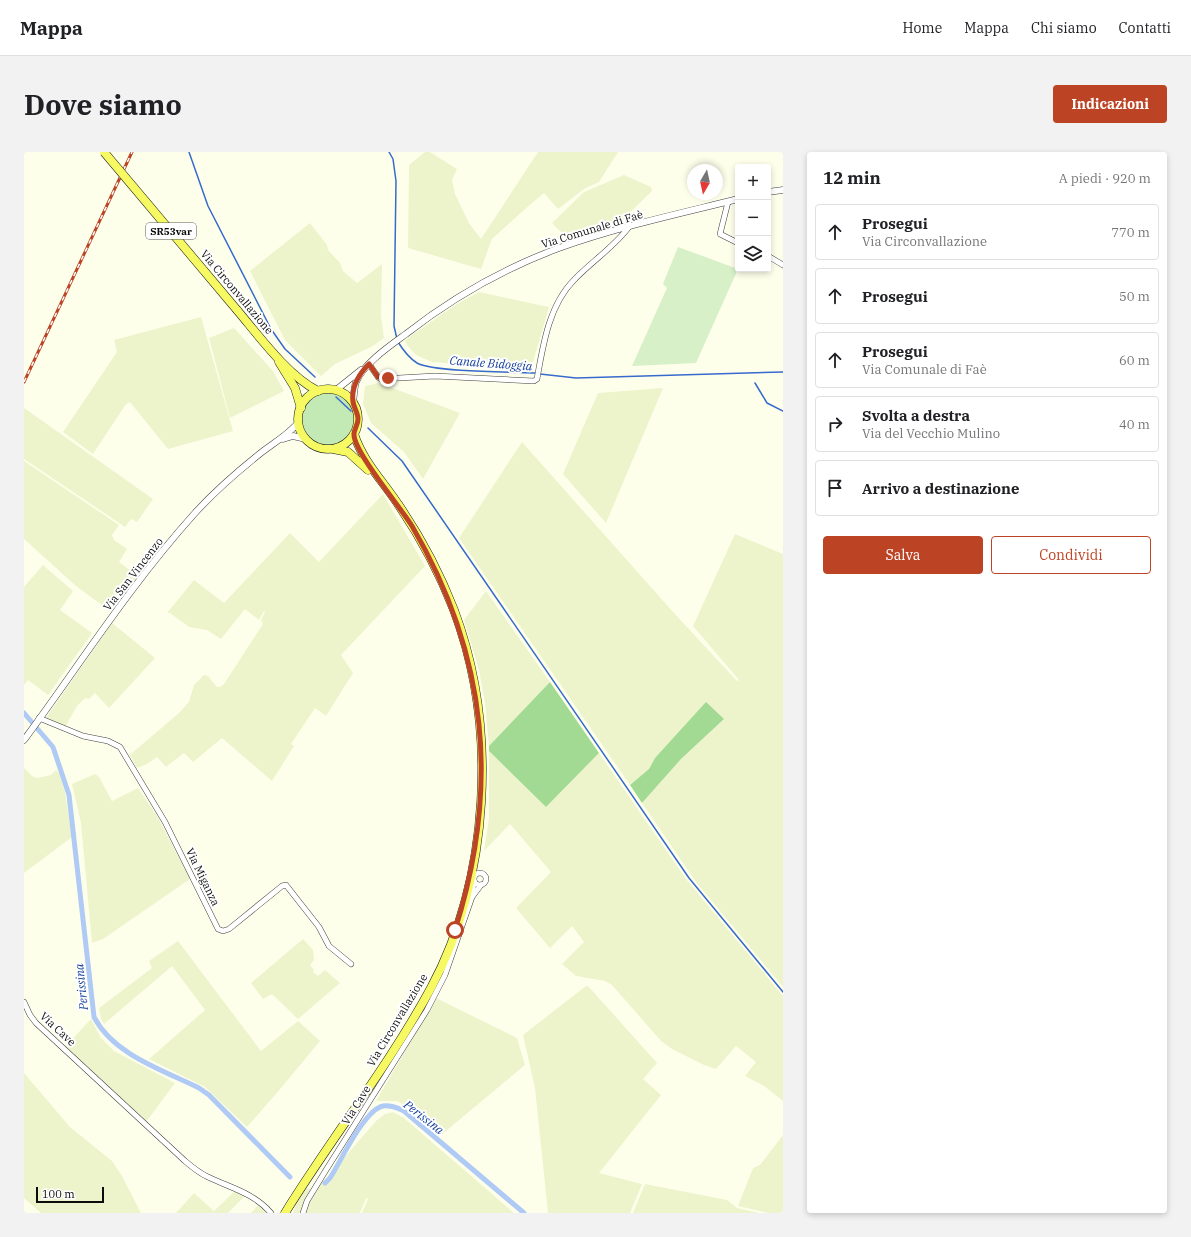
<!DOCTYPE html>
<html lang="it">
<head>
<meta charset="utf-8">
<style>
	:root { --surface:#fff; --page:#f2f2f2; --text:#202124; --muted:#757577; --line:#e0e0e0; --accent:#bc4424 }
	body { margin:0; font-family:"IBM Plex Serif",serif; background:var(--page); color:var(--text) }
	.controls { position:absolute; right:12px; top:12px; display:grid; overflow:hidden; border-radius:4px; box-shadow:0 2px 6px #0003 }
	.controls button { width:36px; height:36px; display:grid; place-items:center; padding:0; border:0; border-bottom:1px solid var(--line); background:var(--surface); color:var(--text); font:20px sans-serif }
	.compass { position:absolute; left:663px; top:12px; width:36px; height:36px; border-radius:50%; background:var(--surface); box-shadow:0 2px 6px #0003; rotate:189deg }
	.scale { position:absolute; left:12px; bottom:10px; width:68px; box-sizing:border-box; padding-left:4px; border:2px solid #0c0c0c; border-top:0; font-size:11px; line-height:14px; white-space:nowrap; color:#0c0c0c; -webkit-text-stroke:3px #fff; paint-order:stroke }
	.stop { position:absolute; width:12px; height:12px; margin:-9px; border:3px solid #bc4424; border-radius:50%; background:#fff }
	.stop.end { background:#bc4424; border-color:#fff; box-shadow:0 1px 4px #0008 }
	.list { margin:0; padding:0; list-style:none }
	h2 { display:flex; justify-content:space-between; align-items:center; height:52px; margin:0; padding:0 16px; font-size:17px }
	h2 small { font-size:13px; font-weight:400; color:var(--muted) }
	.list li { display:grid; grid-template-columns:26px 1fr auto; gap:12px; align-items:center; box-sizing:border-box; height:56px; margin:0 8px 8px; padding:0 8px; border:1px solid var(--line); border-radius:4px }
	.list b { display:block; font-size:15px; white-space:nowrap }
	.list p { margin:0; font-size:13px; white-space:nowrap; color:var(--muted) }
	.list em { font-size:13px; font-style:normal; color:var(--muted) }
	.actions { display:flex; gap:8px; padding:12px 16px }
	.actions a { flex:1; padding:9px 0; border:1px solid var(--accent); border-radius:4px; text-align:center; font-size:14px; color:var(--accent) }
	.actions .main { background:var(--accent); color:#fff }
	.icon { flex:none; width:22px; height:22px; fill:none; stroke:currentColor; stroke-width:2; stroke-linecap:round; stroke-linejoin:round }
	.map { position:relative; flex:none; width:759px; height:1061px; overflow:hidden; border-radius:4px }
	header { display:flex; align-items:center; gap:24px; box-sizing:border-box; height:56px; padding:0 20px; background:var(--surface); border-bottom:1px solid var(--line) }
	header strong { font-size:19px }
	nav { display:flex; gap:22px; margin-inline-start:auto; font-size:14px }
	.intro { display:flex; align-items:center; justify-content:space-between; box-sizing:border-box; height:96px; padding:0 24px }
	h1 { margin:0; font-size:28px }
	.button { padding:10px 18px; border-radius:4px; background:var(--accent); color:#fff; font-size:14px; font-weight:700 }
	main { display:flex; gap:24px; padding:0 24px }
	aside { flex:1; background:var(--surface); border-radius:4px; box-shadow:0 2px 6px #0003 }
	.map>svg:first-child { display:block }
	.farmland { fill:#edf4cc }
	.green { fill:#c3e9b5 }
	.forest { fill:#a2da94 }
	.pitch { fill:#d7f0c7 }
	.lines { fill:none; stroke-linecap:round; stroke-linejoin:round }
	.stream { stroke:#376acd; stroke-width:1.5 }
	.canal { stroke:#b0caf6; stroke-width:5 }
	.minor-casing { stroke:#3f3f3f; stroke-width:6 }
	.tertiary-casing { stroke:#3f3f3f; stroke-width:7 }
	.primary-casing { stroke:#1d1d1d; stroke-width:9 }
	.minor { stroke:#fff; stroke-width:5 }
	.tertiary { stroke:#fff; stroke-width:6 }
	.primary { stroke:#f6f961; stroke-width:8 }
	.rail-casing { stroke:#bc4424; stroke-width:3 }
	.rail { stroke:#fff; stroke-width:1.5; stroke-dasharray:4.5; stroke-linecap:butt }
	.primary-bridge-casing { stroke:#1d1d1d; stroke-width:9; stroke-linecap:butt }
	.primary-bridge { stroke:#f6f961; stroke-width:8 }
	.route { stroke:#bc4424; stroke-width:5 }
	.labels { text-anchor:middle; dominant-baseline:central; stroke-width:4; stroke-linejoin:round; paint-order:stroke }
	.shield { fill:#fff; stroke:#555; stroke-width:1 }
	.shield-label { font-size:10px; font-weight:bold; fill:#0c0c0c }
	.street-label { font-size:11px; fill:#0c0c0c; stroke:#fff }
	.water-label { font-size:12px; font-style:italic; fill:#153f9e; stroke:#fff }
</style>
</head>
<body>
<header>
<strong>Mappa</strong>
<nav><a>Home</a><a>Mappa</a><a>Chi siamo</a><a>Contatti</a></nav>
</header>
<div class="intro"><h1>Dove siamo</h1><a class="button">Indicazioni</a></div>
<main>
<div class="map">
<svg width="759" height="1061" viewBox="0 0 759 1061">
	<rect width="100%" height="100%" fill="#feffeb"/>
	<g class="farmland">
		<path d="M401,0H406L433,17L428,28L431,42L445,71L457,87L514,0H594L575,30L560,37L534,57L520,41L500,58L468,87L457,117L384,96L385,13Z"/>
		<path d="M600,23L627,35L628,39L594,72L543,86L528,71L560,40Z"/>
		<path d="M286,71L303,93L304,98L316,111L319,119L333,131L358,112L357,164L360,186L349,194L311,212L297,224L261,188L226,119Z"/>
		<path d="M455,140L525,155L507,217L408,210L392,203L383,193L381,189L385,185L433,152Z"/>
		<path d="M177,165L209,279L144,297L106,250L102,252L69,302L39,280L93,200L90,188Z"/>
		<path d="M210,176L249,219L260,239L206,266L185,186Z"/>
		<path d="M355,231L436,261L399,327L380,300L347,271L339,252L341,234Z"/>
		<path d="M639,236L582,371L539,322L574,241Z"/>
		<path d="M0,256L129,347L113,370L107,367L101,375L0,307Z"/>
		<path d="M498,290L650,461L713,529L715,528L669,474L711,382L759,402V835L672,730L618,651L657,607L700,567L631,606L625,617L606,633L435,386Z"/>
		<path d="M0,309L95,373L88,383L90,388L103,397L95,410L114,424L86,459L52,434L0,387Z"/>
		<path d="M359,342L401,414L317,503L329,521L302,564L291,556L267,592L270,594L248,629L198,586L169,610L160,601L142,615L133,605L123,612L113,616L106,603L108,601L155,561L165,550L170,533L180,523L184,524L193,535H196L200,532L239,472L237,468L241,460L240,459L235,468L221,457L197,487L183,478L165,475L146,461H143L170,428L200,451L266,381L295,410Z"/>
		<path d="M19,413L49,439L36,458L68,481L24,543L4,528L0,533V435Z"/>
		<path d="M462,439L526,530L465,594L461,551L455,518L440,468Z"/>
		<path d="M88,471L131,506L85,556L71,541L65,547L61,546L53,554L41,575L22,566Z"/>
		<path d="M465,599L522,655L575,601L662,727L759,844V949L740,934L721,924L732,910L712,894L692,917L680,913L648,897L637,889L588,833L581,829L552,824L538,812L560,790L548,774L526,796L492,756L527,720L486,672L460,699L465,666Z"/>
		<path d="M0,616L8,624L13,626L27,623L32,618L35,621L41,640L48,685L0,721Z"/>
		<path d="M71,622L75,625L88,649L114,636L133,664L166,727L79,787L68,791L57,671L48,632Z"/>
		<path d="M279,787L289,798L290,808L286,813L290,818L289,820L294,824L301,818L316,831L274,867L248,842L239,847L227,831Z"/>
		<path d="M154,789L237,899L274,869L296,889L252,942L223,975L181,935L125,907L181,858L148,814L80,872L77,867L75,856L128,816L125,809Z"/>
		<path d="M562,834H564L633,911L619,927L637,943L575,1021L618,1032L606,1061H524L511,936L499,883Z"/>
		<path d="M412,846L493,886L501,913L416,984L382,954L373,949H352Z"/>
		<path d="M67,867L77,886L90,899L151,931L122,970L41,895Z"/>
		<path d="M0,921L46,975L88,1009L98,1024L117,1061H17L0,1046Z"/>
		<path d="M369,960L380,966L490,1061H338L344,1047L342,1046L336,1061H269L278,1037L290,1036L300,1029L352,969L361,962Z"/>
		<path d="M759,983V1061H744L714,1054L729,1016L736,1013Z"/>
		<path d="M621,1032L703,1048L713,1056L735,1061H609Z"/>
		<path d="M212,1038L222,1043L204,1061H152L170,1041L190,1059Z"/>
		<path d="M235,1052L246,1061H227Z"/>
	</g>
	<circle class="green" cx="304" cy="268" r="27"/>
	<g class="forest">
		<path d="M526,530L575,601L522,655L465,599V594Z"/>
		<path d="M682,550L700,567L657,607L618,651L606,633L625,617L631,606Z"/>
	</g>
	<path class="pitch" d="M654,95L714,117L672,211L608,214L643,136L639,132Z"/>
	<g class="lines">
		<g class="stream">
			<path d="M165,0L184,54L247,177L261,197L291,225"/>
			<path d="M365,0L369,7L372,29L370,174L373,187"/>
			<path d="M374,190C379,198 385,206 393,211C409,220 489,220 512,221"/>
			<path d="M516,222L552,226L759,220"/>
			<path d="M731,231L743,251L759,259"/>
			<path d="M312,245L327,259"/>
			<path d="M344,276L378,309L665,726L759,840"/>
		</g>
		<g class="canal">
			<path d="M0,561L29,595L45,643L70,865C90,903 139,918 175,936L185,943L266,1025"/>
			<path d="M301,1031L306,1026C317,1009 340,958 359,954C367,953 373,956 380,959L500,1061"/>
		</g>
		<g class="minor-casing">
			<g id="minor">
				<path d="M704,50L696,82L714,91"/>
				<path d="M744,104L759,113"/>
				<path d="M345,212L354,225L357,227L411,224L510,229L513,227C519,193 525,153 550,128C567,110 590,95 605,75"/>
				<path d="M15,566L59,584L84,589L96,595L141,670L194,777L199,779L205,777L258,734L262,733L295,775L305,794L327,812"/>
				<circle cx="456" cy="727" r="6"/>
				<path d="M450,729L448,745L457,733"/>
				<path d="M0,850L6,863L12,871L161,1009C168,1015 175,1021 184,1025C207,1036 230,1041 247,1061"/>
				<path d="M279,1061L283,1049L302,1018L403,858L421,823L448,745"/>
			</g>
		</g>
		<g class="tertiary-casing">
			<g id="tertiary">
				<path d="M744,40L759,38"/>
				<path d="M312,238L337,218"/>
				<path d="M329,251C330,244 330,236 332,230C339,212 367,193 382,182C428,146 481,116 535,96C593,75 654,62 714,47"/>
				<path d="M259,287L269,284L282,287"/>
				<path d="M0,588C56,512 107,432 171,361C191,339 214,319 238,300C251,290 264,283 275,270"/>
			</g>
		</g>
		<g class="primary-casing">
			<g id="primary">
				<path d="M213,158C235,184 264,224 294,239"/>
				<path d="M255,210L271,236L277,256"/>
				<circle cx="304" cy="267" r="30"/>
				<path d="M309,297L324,300L344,318"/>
				<path d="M261,1061C308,985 364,915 407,836C466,726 474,575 430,458C416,422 397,386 376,355C360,330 339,310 330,282"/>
			</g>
		</g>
		<use href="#minor" class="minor"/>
		<use href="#tertiary" class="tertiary"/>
		<use href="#primary" class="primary"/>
		<g class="rail-casing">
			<path id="rail" d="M0,230L108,0"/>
		</g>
		<use href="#rail" class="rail"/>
		<g class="primary-bridge-casing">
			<path id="primary-bridge" d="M80,0L213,158"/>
		</g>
		<use href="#primary-bridge" class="primary-bridge"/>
	</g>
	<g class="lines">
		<path class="route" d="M364,226L354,225L345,212C335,222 327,235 329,250C330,256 334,261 334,267C334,273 330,277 330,282C329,299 377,356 388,374C464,504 476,636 431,778"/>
	</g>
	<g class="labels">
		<rect class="shield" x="122" y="71" width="50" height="16" rx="3"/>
		<g class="shield-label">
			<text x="147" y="79">SR53var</text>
		</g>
		<g class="street-label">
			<text transform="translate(568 77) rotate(-17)">Via Comunale di Faè</text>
			<text transform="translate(213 140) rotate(50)">Via Circonvallazione</text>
			<text transform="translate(109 422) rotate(-52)">Via San Vincenzo</text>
			<text transform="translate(179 725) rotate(64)">Via Miganza</text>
			<text transform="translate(373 868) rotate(-59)">Via Circonvallazione</text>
			<text transform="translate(34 877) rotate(43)">Via Cave</text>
			<text transform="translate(332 953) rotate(-58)">Via Cave</text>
		</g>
		<g class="water-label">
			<text transform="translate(467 211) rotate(4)">Canale Bidoggia</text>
			<text transform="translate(57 835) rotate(-96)">Perissina</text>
			<text transform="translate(400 965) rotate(38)">Perissina</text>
		</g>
	</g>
</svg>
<div class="controls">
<button>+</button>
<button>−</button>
<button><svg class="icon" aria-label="layers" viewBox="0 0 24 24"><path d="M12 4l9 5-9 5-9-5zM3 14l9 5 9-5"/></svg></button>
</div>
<svg class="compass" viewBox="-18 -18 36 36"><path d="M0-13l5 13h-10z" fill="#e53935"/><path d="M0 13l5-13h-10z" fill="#757577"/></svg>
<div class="scale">100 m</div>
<div class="stop" style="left:431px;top:778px"></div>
<div class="stop end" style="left:364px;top:226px"></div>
</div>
<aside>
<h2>12 min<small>A piedi · 920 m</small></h2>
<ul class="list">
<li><svg class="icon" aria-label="ahead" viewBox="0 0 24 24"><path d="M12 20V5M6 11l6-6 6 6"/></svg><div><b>Prosegui</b><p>Via Circonvallazione</p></div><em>770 m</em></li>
<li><svg class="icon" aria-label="ahead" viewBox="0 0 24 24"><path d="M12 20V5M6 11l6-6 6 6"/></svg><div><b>Prosegui</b></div><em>50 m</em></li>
<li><svg class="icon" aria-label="ahead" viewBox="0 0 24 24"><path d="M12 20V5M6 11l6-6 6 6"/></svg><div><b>Prosegui</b><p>Via Comunale di Faè</p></div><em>60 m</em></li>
<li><svg class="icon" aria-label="right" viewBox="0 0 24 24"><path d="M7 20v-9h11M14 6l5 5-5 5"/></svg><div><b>Svolta a destra</b><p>Via del Vecchio Mulino</p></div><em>40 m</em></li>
<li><svg class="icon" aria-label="arrive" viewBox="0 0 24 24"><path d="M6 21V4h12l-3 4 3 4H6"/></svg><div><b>Arrivo a destinazione</b></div></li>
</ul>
<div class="actions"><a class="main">Salva</a><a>Condividi</a></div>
</aside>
</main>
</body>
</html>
